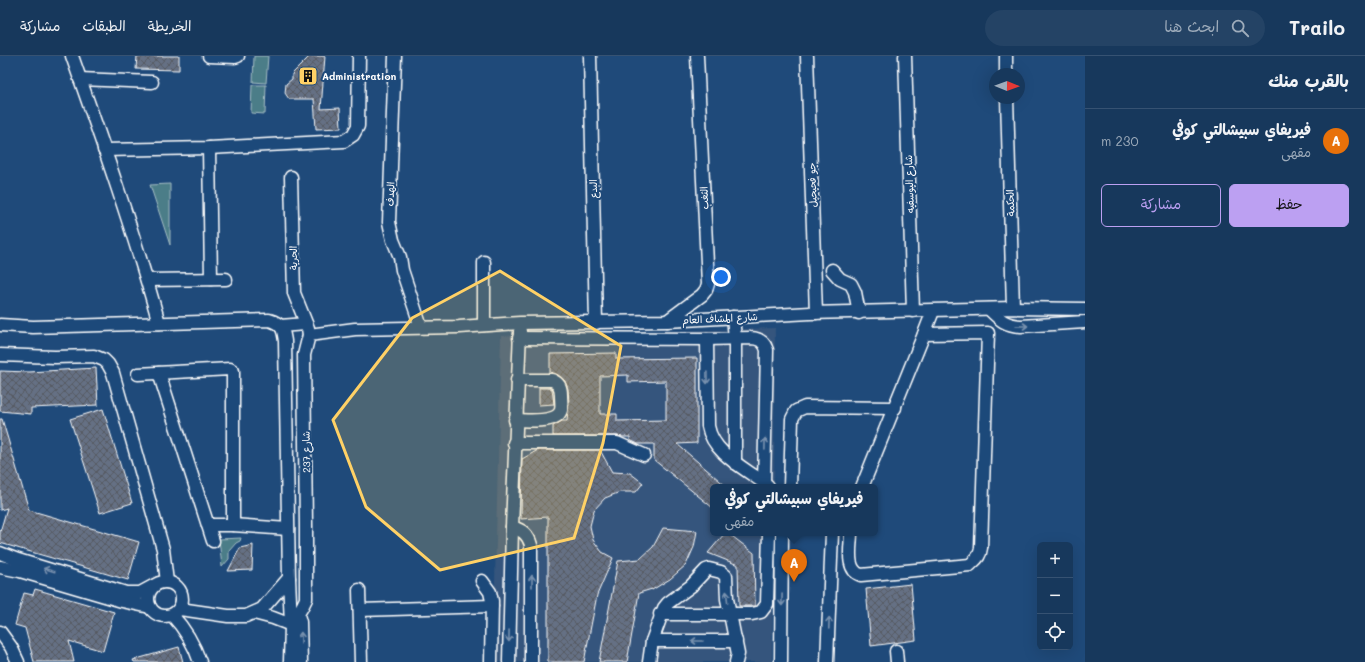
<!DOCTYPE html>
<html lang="ar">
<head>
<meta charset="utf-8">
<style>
	:root { --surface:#17385c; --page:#244365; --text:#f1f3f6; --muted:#9eacbb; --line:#365272; --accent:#bca0f2 }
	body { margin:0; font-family:Mali,"Playpen Sans Arabic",sans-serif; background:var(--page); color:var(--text); direction:rtl }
	.controls { position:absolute; right:12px; bottom:12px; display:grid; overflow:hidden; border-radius:6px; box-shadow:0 4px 16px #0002 }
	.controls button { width:36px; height:36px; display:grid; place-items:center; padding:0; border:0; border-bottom:1px solid var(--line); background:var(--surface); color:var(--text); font:20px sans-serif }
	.compass { position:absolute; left:989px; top:12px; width:36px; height:36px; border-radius:50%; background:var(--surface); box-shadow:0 4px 16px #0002; rotate:91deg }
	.you { position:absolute; left:721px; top:221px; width:14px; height:14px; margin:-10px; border:3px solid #fff; border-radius:50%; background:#1a73e8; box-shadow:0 0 0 6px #1a73e833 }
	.badge { display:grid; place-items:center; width:26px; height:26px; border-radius:50%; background:var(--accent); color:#fff; font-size:13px; font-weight:700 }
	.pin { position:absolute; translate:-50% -33px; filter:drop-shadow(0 1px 2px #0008) }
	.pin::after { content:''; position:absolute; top:21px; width:14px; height:12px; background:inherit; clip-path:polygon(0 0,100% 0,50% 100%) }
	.popup { position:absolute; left:710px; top:428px; width:168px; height:52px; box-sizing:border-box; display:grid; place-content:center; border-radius:6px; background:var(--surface); filter:drop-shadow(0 1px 3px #0005); font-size:13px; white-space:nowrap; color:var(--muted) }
	.popup b { font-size:15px; color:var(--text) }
	.popup::after { content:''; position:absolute; left:50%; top:100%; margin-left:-8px; border:8px solid transparent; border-top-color:var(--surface) }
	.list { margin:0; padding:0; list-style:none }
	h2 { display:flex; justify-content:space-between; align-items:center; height:52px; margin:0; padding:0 16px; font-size:17px }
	h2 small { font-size:13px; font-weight:400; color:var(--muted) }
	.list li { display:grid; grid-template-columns:26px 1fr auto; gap:12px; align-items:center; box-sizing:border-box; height:64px; padding:0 16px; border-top:1px solid var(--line) }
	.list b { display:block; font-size:15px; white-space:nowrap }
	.list p { margin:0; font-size:13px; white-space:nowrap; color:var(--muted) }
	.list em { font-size:13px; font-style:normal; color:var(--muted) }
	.actions { display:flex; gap:8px; padding:12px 16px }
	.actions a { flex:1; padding:9px 0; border:1px solid var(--accent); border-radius:6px; text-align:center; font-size:14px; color:var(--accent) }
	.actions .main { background:var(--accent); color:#111 }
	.icon { flex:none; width:22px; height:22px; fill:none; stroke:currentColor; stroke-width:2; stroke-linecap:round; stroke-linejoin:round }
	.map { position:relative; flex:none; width:1085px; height:606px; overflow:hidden; direction:ltr }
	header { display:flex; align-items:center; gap:24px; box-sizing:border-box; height:56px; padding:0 20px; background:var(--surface); border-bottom:1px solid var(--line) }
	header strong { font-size:19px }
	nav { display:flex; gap:22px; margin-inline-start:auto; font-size:14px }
	.search { width:280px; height:36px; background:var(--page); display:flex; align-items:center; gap:10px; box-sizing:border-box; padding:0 14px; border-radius:22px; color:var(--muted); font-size:15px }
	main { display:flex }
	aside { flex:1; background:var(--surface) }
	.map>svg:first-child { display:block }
	.built { fill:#34557d }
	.grass { fill:#4c7d88; stroke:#a6bec4 }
	.building { fill:url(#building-cross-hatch); stroke:#fff; fill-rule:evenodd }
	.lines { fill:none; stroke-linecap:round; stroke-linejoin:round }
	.minor-casing { stroke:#fff; stroke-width:15 }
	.minor { stroke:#1f4a7a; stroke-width:12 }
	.oneway { stroke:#7992af }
	.marked { fill:#ffd166; fill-opacity:0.2; stroke:#ffd166; stroke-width:3; stroke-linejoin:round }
	.labels { text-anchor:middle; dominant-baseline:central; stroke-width:4; stroke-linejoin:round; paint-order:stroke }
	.poi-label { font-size:10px; font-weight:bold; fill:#fff; stroke:#1f4a7a; text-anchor:start }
	.street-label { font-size:10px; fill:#fff; stroke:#1f4a7a }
</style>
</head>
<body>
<header>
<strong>Trailo</strong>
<div class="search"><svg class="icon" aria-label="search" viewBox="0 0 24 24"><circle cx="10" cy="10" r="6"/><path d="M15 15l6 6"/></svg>ابحث هنا</div>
<nav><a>الخريطة</a><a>الطبقات</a><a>مشاركة</a></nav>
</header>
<main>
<aside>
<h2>بالقرب منك<small></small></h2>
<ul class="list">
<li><span class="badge" style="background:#e8710a">A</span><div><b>فيريفاي سبيشالتي كوفي</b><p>مقهى</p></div><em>230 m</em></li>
</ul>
<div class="actions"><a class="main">حفظ</a><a>مشاركة</a></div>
</aside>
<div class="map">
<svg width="1085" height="606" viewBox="0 0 1085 606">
	<defs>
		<pattern id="building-cross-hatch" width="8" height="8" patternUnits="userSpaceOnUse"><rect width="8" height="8" fill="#657084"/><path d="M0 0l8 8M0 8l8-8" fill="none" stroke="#565a62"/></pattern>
	</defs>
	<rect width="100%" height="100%" fill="#1f4a7a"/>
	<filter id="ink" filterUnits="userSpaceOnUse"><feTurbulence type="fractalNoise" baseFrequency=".025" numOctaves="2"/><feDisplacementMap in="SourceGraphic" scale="8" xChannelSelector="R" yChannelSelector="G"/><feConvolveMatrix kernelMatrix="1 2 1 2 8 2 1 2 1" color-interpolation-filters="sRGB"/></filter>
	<g filter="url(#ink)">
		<path class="built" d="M775,272L774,431H713V477H774L772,606H493L501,280Z"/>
		<g class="grass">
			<path d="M254,0H268L266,27L253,26Z"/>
			<path d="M252,29H266L265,58L251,57Z"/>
			<path d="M170,128V189L150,129Z"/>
			<path d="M241,482L240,485L236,487L229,495V503L222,511L219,483Z"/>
		</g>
		<g class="building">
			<path d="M137,0H179V14L136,13Z"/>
			<path d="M310,0H325L321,53L340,52L341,72L316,73L314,43H289L285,37L286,28L292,23V18Z"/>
			<path d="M616,297V303L697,302V387L677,388L727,431H713V452L654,404V388H638L630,384V381H623L617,380H553V370L562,365H567L569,347L568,333L565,325L558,319L550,316V298ZM628,319V326L666,325V364L617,365V358H600V320Z"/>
			<path d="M96,312L98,349L31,352V358L0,355V315L29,316Z"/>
			<path d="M539,332H550L552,333L554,348L539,349Z"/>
			<path d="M103,353L132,447L100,457L70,363Z"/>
			<path d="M0,363H2L29,454L139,486L128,524L0,487V476L7,452L0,454Z"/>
			<path d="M538,394H600L612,416L630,417L643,427L636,436H620L605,442L594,454L590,470L593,484L602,496L613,502L597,539L584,606H548V461L521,463L522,403Z"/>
			<path d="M663,472L697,475L694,491L686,509L670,523L652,534V533L639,537L627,606H599L618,505L640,503L653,491Z"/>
			<path d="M725,477H728L754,497L755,550H739L738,509L708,497Z"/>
			<path d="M253,489L252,514L228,515L240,492Z"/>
			<path d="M911,528L916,584L871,590L866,533Z"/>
			<path d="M35,533L114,556L103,595L69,585L74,606H34L25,572L15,569L24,537L33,539Z"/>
			<path d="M179,591L183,606H134L133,604Z"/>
		</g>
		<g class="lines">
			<g class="minor-casing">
				<g id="minor">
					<path d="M72,0C103,88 134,177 159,267"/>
					<path d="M209,0L235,1L238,0"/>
					<path d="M395,0L389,166L393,184L400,201L402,214L421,271"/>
					<path d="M590,0L596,267"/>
					<path d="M807,0L816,257"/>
					<path d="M905,0L913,255"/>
					<path d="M1006,0V18"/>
					<path d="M80,23L152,26"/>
					<path d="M1007,42L1013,252"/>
					<path d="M209,92L211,223"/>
					<path d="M104,94L209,92L344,85L353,79L358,70L359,0"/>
					<path d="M291,121L294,237L308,272L309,279"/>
					<path d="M484,206V269"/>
					<path d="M832,214L840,223L851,228L855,236L859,257"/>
					<path d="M147,224L226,223"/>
					<path d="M989,253C1000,264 1005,269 1021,270L1085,266"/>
					<path d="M733,261L735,282V407"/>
					<path d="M667,265L702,239L706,234L708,228L697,0"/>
					<path d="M0,269L33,271L269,264C283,268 283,273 285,285L289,522L262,553L246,560H228L180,553"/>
					<path d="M280,270L306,268"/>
					<path d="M924,278L933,255"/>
					<path d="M519,282L707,283L750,282C759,282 764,285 767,294L764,427"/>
					<path d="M707,283L708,370C712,393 735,407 753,419C758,423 764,426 768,430"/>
					<path d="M0,299L55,301L94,300L104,304L108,308L113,317L163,493L167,526"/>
					<path d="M159,317L213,485"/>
					<path d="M138,318L230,313L233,315V469"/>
					<path d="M515,364C527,364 557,368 561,354C562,350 561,344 561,339C561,331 559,327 552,324H517"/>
					<path d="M514,387H617L644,399"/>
					<path d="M790,431L792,363L796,355L805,351L895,352"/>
					<path d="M208,469H233L288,473"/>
					<path d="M512,471C522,474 528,478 531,489V606"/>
					<path d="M851,477C851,490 845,514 861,519L970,509C976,503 980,501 981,492L988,277L924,278L862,431"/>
					<path d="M0,497L18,504L126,537H140L153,530"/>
					<path d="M0,511L20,515L122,545L150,551"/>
					<path d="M482,525L490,536L492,545L491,606"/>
					<circle cx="165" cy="543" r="17"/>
					<path d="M359,534L361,606"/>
					<path d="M360,554L492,550"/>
					<path d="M254,557L273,562L291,569L289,522"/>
					<path d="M660,558H752L761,556L767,548L769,477"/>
					<path d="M172,559C185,573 194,588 200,606"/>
					<path d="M298,559L300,566L301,606"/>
					<path d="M0,576L11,591L18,606"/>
					<path d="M652,585H736"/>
					<path d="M896,595L897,606"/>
					<path d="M290,606L291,569L302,551L306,543V470L304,299L309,279L355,273L459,271L520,267L667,265L810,257L1013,252L1085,253"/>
					<path d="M509,606L512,471L520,275"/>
					<path d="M649,606L652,585L664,552L668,547L691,530L706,514L709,513L721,516L726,520L727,543L738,598L736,606"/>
					<path d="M781,606L782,477"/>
					<path d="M827,606L832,477"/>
				</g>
			</g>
			<use href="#minor" class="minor"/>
		</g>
		<defs><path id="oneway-shaft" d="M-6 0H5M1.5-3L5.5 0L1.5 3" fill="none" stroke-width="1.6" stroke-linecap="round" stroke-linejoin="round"/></defs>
		<g class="oneway">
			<use href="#oneway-shaft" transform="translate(1022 270)"/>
			<use href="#oneway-shaft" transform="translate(707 322) rotate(89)"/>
			<use href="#oneway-shaft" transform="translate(765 388) rotate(-89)"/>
			<use href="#oneway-shaft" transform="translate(49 514) rotate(-163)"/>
			<use href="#oneway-shaft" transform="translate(532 525) rotate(-90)"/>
			<use href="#oneway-shaft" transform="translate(727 541) rotate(-96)"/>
			<use href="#oneway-shaft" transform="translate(782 544) rotate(91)"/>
			<use href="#oneway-shaft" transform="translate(829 567) rotate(-88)"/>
			<use href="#oneway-shaft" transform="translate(509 580) rotate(91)"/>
			<use href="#oneway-shaft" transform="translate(301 582) rotate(-91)"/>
			<use href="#oneway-shaft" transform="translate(697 585) rotate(-180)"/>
		</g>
	</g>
	<path class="marked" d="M500,215L621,290L603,387L574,482L440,514L366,451L333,364L412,262Z"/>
	<defs>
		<g id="building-square" transform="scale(1)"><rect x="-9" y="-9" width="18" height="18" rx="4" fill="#ffd166" stroke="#1f4a7a"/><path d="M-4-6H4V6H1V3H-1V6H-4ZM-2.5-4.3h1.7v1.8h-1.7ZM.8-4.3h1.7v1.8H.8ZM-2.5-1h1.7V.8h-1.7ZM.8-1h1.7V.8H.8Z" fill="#111"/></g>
	</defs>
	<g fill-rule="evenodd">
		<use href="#building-square" x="308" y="20"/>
	</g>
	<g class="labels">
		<g class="poi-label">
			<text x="322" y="20">Administration</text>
		</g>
		<g class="street-label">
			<text transform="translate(909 128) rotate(-92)">شارع اليوسفيه</text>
			<text transform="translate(812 129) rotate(-92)">جو فحيحيل</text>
			<text transform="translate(593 133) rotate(-91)">البدع</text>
			<text transform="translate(390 138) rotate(-88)">الهدف</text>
			<text transform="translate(704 142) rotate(-93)">الثغب</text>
			<text transform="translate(1010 147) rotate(-92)">الحكمة</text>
			<text transform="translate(293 202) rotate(-91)">الحرية</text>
			<text transform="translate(720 262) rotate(-3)">شارع المشاف العام</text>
			<text transform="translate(306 396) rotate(-91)">شارع 237</text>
		</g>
	</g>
</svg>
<div class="controls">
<button>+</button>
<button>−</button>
<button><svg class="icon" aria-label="locate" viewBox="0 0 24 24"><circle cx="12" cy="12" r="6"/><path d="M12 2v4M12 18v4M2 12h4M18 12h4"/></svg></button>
</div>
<svg class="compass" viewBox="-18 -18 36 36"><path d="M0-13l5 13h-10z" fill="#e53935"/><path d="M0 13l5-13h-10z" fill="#9eacbb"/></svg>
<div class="you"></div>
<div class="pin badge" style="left:794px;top:526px;background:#e8710a">A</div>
<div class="popup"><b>فيريفاي سبيشالتي كوفي</b>مقهى</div>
</div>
</main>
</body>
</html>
